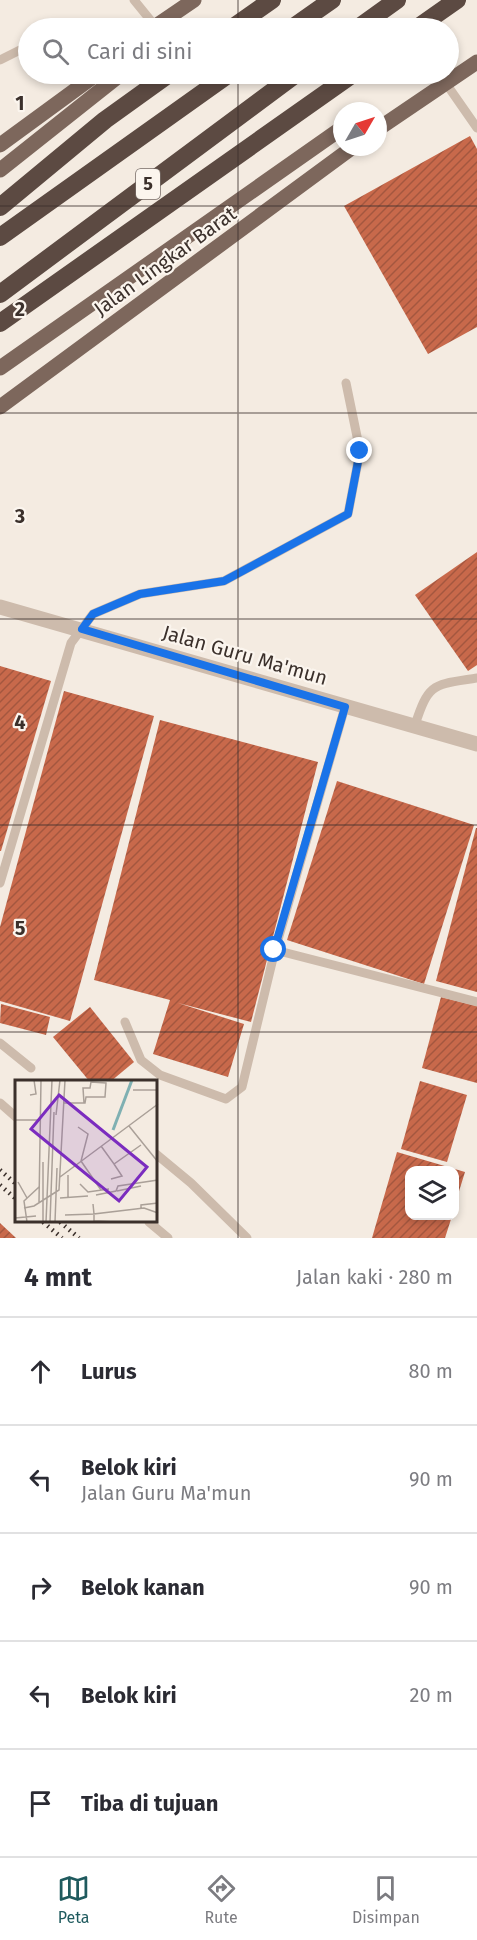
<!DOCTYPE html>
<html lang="id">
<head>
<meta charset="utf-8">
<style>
	:root { --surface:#fff; --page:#f7f7f7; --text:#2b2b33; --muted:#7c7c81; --line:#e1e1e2; --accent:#1f5a5e }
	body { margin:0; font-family:"Fira Sans",sans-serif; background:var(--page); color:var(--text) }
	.controls { position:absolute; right:18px; bottom:18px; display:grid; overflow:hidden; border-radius:12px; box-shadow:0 3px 9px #0003 }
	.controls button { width:54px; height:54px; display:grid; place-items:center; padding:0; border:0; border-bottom:2px solid var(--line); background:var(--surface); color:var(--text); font:30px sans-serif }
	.compass { position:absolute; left:333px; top:102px; width:54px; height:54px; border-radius:50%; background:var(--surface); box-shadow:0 3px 9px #0003; rotate:51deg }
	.stop { position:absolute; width:18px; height:18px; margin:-14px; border:4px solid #1a73e8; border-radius:50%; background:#fff }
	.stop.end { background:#1a73e8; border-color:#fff; box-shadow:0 2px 6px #0008 }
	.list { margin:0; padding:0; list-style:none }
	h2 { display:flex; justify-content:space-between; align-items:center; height:78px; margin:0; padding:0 24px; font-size:26px }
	h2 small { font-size:20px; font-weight:400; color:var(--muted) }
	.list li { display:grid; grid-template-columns:39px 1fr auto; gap:18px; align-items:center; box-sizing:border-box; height:108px; padding:0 24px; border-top:2px solid var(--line) }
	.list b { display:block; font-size:22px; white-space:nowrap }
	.list p { margin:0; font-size:20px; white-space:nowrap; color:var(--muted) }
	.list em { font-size:20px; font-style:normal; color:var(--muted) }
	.icon { flex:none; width:33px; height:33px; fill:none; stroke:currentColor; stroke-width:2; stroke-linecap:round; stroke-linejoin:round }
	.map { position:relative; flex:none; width:477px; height:1238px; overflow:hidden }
	.search { position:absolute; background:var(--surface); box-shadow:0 3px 9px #0003; left:18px; right:18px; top:18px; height:66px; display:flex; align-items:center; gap:15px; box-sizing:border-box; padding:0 21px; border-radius:33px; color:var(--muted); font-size:22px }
	.sheet { height:618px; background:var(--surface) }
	nav { display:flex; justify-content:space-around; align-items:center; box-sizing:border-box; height:84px; border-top:2px solid var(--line); background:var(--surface); font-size:16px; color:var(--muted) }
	nav a { display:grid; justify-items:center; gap:3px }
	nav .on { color:var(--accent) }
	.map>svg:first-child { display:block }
	.building { fill:url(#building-hatch) }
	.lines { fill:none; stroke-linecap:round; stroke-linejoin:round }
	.service { stroke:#cdbbac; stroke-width:9 }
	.tertiary { stroke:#cdbbac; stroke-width:15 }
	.primary { stroke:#7d675c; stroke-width:15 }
	.motorway { stroke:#5c4a42; stroke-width:18 }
	.rail { stroke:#3b302b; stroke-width:4.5; stroke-dasharray:1.5 4.5; stroke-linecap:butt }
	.route { stroke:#1a73e8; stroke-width:8 }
	.grid { fill:none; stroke:#3b302b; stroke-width:1.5; stroke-opacity:0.55 }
	.labels { text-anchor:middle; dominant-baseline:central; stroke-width:4.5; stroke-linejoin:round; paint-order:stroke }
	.shield { fill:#fbf5ee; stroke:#756b66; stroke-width:1.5 }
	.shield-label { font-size:18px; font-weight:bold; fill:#3b302b }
	.street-label { font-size:20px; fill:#3b302b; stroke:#fbf5ee }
	.inset-river { fill:none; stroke:#7fb0b2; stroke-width:3 }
	.inset-road { fill:none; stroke:#aaa098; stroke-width:1.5 }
	.view { fill:#7b2cbf; fill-opacity:0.15; stroke:#7b2cbf; stroke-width:3 }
	.inset-edge { fill:none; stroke:#3b302b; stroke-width:3 }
	.grid-label { font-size:20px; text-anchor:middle; font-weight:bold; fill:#3b302b; stroke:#fbf5ee; stroke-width:4.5; stroke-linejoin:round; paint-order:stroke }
</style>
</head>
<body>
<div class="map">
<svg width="477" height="1238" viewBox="0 0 477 1238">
	<defs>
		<pattern id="building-hatch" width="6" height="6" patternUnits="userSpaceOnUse" patternTransform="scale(1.5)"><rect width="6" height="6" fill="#c8694b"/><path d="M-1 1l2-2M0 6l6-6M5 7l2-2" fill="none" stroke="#a4573f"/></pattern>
	</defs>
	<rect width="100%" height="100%" fill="#f4ebe1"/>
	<g class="building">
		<path d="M470,136L477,149V327L428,354L344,206Z"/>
		<path d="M477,552V665L468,671L415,595Z"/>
		<path d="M0,666L51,681L1,851H0Z"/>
		<path d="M64,691L154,716L70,1021L0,1001V927Z"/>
		<path d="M160,720L318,762L251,1022L178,1003L244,1024L228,1077L153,1054L170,1000L94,980Z"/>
		<path d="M337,781L474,825L424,984L287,940Z"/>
		<path d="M476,828H477V992L436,981Z"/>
		<path d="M441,997L477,1006V1083L422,1068Z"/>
		<path d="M1,1004L50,1017L46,1035L0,1023Z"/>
		<path d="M90,1007L134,1062L110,1082H90L53,1037Z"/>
		<path d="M420,1081L467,1095L447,1162L401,1149Z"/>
		<path d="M397,1152L465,1172L455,1204L454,1170H410V1216H452L445,1238H372Z"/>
		<path d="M0,1223L16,1238H0Z"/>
	</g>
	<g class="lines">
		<g class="service">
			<path d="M134,0L156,27"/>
			<path d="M0,60L20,50L28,51"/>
			<path d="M445,82L477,128"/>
			<path d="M345,707L275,950L477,1002"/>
			<path d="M415,725C429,682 433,685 477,678"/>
			<path d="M0,883L71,643L93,614L140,594L224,581L348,514L360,451L346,383"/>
			<path d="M125,1022L141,1060L160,1075L226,1099L242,1087L275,950"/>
			<path d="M0,1043L31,1068"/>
			<path d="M0,1103L16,1117"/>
			<path d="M156,1154L191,1183L247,1238"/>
			<path d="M149,1222L168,1238"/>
		</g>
		<path class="tertiary" d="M0,607L477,744"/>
		<g class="primary">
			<path d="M153,28L194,0"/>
			<path d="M378,129L477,62"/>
			<path d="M0,145L97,74"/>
			<path d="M0,170L121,74"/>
			<path d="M0,368L342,128"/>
			<path d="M0,407L353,147"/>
		</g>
		<g class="motorway">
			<path d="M232,28L272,0"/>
			<path d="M292,28L332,0"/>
			<path d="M358,28L397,0"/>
			<path d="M417,28L457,0"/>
			<path d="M0,207L105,120L169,74"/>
			<path d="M0,237L229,74"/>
			<path d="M0,294L296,74"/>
			<path d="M0,323L353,74"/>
		</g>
		<g class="rail">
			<path d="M0,1170L16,1184"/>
			<path d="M0,1185L16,1199"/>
			<path d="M43,1222L62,1238"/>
			<path d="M60,1222L79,1238"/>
		</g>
	</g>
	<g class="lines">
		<path class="route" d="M274,950L345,707L82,629L93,614L140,594L224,581L348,514L360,451"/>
	</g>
	<path class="grid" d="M238,0V28M238,74V1238M0,206H477M0,413H477M0,619H477M0,825H477M0,1032H477"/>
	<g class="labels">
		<rect class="shield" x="136" y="169" width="24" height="30" rx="4.5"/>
		<g class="shield-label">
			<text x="148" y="184">5</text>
		</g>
		<g class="street-label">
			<text transform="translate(165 261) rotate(-36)">Jalan Lingkar Barat</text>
			<text transform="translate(245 655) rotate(16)">Jalan Guru Ma'mun</text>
		</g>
	</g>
	<g transform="translate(15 1080)">
		<rect width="142" height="142" fill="#f4ebe1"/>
		<path class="inset-river" d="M98,50L117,0"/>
		<path class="inset-road" d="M118,10H143M15,15L21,14L19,0M49,23H70L71,17H90L91,3L76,2L75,8H68L69,23M41,35L45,0M0,40H25M114,46L143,82M63,47L73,54L66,81L86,110M86,66L99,84L126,65M53,95V118M45,97L143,24M96,99L107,96L99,84M3,102L12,118M65,104L73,112L94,109M102,111L126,106M81,115L101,111L103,106L143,100M45,118L73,116M24,122L26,0M9,128L19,126L44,110L50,0M126,128V125L143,123M50,135L79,134L78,124M0,138L21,136M79,141L101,142M12,142L9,121L24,107M28,142V82M31,142L37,0M35,142L39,32M40,142L42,88M79,142V134L129,128L143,133"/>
		<path class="view" d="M44,15L132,87L104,121L16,49Z"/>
		<rect width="142" height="142" class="inset-edge"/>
	</g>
	<g class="grid-label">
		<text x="20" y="110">1</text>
		<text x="20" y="316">2</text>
		<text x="20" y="523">3</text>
		<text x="20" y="729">4</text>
		<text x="20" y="935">5</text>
	</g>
</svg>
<div class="controls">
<button><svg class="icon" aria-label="layers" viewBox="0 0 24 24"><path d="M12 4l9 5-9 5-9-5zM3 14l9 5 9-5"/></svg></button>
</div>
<svg class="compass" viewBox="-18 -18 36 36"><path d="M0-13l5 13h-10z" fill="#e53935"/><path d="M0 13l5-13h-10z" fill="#7c7c81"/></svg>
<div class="stop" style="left:274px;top:950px"></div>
<div class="stop end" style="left:360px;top:451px"></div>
<div class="search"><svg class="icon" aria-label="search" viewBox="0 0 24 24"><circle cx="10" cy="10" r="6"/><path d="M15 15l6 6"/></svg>Cari di sini</div>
</div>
<section class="sheet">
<h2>4 mnt<small>Jalan kaki · 280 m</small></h2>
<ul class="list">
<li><svg class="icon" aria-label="ahead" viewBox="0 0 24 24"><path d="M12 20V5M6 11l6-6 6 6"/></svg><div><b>Lurus</b></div><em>80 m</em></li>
<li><svg class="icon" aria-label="left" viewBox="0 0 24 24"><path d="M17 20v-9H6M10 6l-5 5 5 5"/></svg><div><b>Belok kiri</b><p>Jalan Guru Ma'mun</p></div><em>90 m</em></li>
<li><svg class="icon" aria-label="right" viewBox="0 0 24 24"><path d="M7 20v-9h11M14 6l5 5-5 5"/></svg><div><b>Belok kanan</b></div><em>90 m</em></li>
<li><svg class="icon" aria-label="left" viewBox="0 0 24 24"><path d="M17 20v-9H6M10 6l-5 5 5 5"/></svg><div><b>Belok kiri</b></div><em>20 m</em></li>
<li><svg class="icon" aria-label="arrive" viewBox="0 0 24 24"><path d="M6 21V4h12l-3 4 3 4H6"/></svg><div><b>Tiba di tujuan</b></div></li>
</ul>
</section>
<nav>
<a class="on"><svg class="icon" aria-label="map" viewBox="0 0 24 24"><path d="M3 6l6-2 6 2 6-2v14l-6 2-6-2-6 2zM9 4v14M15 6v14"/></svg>Peta</a>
<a><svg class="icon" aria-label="directions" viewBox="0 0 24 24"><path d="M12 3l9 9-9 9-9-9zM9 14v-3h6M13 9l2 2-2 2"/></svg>Rute</a>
<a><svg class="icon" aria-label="saved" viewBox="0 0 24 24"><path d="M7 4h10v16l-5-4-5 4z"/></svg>Disimpan</a>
</nav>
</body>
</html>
